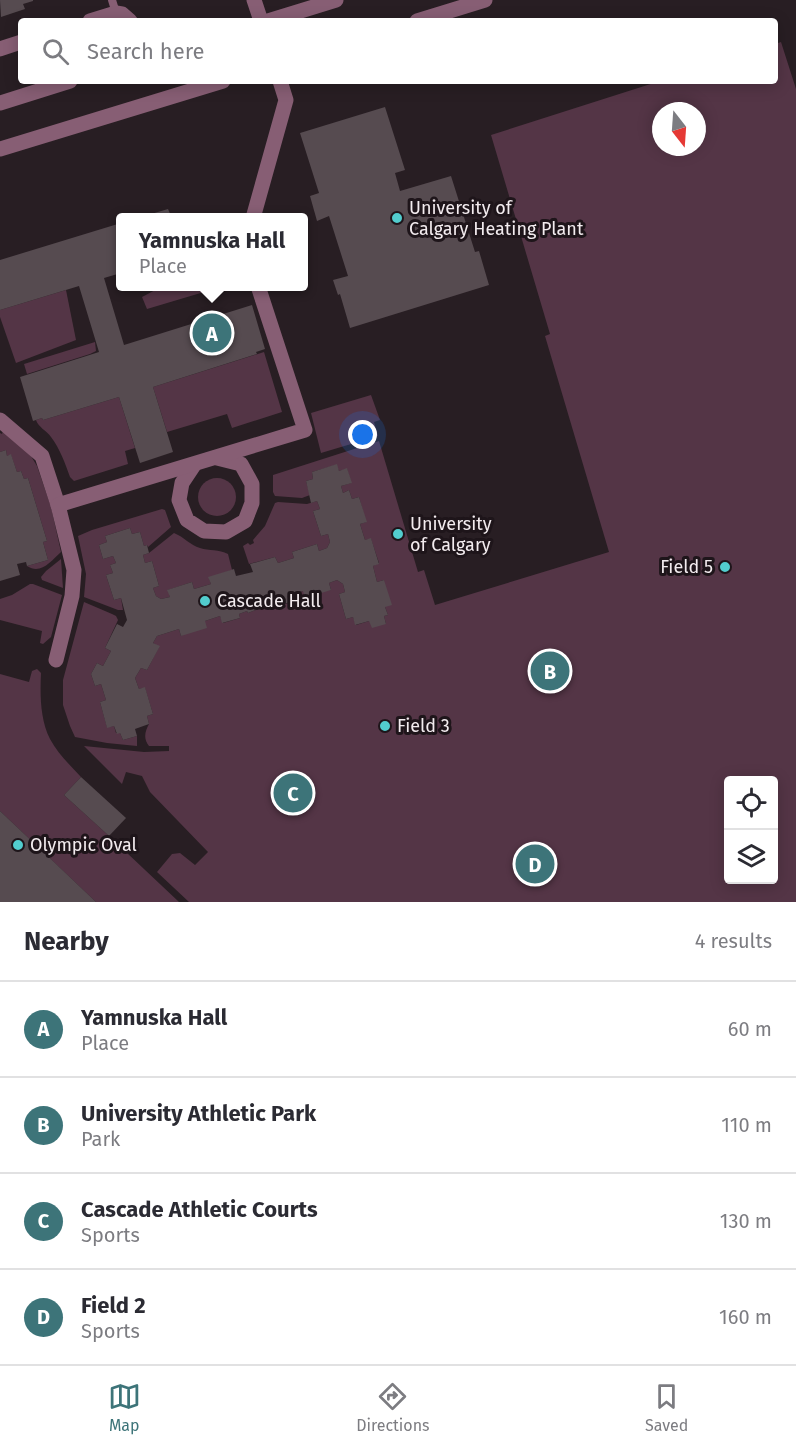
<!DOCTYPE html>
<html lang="en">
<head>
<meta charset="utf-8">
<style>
	:root { --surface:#fff; --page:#f2f2f3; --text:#2b2b33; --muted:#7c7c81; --line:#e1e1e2; --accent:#3d7479 }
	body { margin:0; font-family:"Fira Sans",sans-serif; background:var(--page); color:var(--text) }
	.controls { position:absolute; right:18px; bottom:18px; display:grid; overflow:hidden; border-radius:6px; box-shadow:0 3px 15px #0003 }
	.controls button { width:54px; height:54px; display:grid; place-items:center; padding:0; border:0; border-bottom:2px solid var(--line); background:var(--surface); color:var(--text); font:30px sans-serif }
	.compass { position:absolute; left:652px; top:102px; width:54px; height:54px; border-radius:50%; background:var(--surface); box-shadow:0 3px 15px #0003; rotate:163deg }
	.you { position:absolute; left:363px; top:435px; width:21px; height:21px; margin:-15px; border:4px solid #fff; border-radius:50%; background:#1a73e8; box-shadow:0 0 0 9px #1a73e833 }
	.badge { display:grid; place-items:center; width:39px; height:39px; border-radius:50%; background:var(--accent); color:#fff; font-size:20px; font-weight:700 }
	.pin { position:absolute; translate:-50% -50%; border:3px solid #fff; box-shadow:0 2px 6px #0006 }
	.popup { position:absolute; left:116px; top:213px; width:192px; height:78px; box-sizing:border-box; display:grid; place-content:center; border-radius:6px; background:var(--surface); filter:drop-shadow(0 2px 4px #0005); font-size:20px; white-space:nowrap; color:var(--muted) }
	.popup b { font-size:22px; color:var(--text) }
	.popup::after { content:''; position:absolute; left:50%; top:100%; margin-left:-12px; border:12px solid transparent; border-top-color:var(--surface) }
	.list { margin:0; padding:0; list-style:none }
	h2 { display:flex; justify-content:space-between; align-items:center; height:78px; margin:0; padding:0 24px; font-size:26px }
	h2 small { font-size:20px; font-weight:400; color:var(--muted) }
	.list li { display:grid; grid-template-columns:39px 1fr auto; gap:18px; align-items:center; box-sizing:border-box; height:96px; padding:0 24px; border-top:2px solid var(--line) }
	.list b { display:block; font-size:22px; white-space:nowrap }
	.list p { margin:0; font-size:20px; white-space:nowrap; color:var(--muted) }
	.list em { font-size:20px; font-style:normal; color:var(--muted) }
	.icon { flex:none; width:33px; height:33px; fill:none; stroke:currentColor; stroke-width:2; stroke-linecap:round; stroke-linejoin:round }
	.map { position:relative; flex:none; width:796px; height:902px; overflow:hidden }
	.search { position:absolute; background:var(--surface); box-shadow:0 3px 15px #0003; left:18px; right:18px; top:18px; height:66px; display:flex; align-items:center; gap:15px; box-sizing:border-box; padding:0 21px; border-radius:6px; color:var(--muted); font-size:22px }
	.sheet { height:462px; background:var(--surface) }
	nav { display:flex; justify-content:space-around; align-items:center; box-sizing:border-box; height:84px; border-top:2px solid var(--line); background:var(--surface); font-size:16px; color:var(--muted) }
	nav a { display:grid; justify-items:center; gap:3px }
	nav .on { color:var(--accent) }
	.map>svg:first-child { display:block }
	.green { fill:#543546; fill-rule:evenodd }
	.building { fill:#564b50 }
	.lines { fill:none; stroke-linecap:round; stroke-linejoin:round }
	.service { stroke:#875e74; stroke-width:8 }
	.minor { stroke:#875e74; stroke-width:15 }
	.tertiary { stroke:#875e74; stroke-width:15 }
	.poi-dot { fill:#52cdce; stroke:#1e151a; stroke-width:2 }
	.labels { text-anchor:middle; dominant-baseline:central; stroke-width:6; stroke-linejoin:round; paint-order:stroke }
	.poi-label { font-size:18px; fill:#f3ecef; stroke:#1e151a; text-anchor:start }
</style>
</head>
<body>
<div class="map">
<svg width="796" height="902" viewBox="0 0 796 902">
	<rect width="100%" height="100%" fill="#281e23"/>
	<g class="green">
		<path d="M781,42L796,89V902H189L157,872L172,854L180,853L195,865L208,852L150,792L142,776L126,772L122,784L84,746L144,752L169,751V746H149C143,739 145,731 149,724L147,716L153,714L145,688L139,689L135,678L141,668L147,670L159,647L153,643L157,636L179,629L181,636L205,621L220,616L223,623L240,618L239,614L247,611L248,613L271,604L272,607L289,603L287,596L303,591L331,590L329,583L337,580L343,584L345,592L339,594L346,619L353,617L356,625L369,621L386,624L384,616L388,615L385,607L384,580L377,582L373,566L379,563L371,539L365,540L360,524L366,522L359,497L352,499L349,490L343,493L341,486L351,483L347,469L339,471L336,465L312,472L313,479L306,481L310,495L302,498L275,496L273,492V475L379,441L418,572L424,570L435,605L609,552L545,336L550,334L491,135L660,81H775V44ZM661,111H697V147H661ZM728,780H774V880H728Z"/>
		<path d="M161,287H202L204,292L147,309L142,297Z"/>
		<path d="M66,290L76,340L16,363L0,317V310Z"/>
		<path d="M95,342L96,351L90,354L27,374L24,364Z"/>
		<path d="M264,352L282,412L232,428L227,414L167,432L153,387Z"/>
		<path d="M371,395L380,420L374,422L378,436L321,453L311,413Z"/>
		<path d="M119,397L135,448L125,451L128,464L74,481L70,477C65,463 60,449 51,437C47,431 38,427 36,420L42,418L43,420Z"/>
		<path d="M3,431L28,451L37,466L51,507L61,552C51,561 41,575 27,566L48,560L43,542L47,541L28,478L24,479L21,471L17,472L11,455L7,456L6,450L0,452V433L2,434Z"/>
		<circle cx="217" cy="497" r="19"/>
		<path d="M317,501L320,509L313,511L321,536L328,534L330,542L327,548L319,551L317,544L292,552L294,558L278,563L275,557L249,564L243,546L248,543L250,545L254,543L253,540L265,526L275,503L278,502L307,504Z"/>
		<path d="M162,509L165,510L171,527L148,547L147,545L144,546L140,532L132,534L130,528L105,536L107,542L99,545L103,559L113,556L116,563L110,565L113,573L106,575L114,600L121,598L123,610H118L84,597L86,574L78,536L92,530Z"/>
		<path d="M174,533C184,537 190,545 200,548C209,551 219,549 228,554L232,570L209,578L211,584L194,589L192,582L168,590L170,597L161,599L156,596L153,588L159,586L152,561L145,563L143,555L149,553Z"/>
		<path d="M61,559L63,588L42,580L41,577L46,571Z"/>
		<path d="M30,584H33L62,595L51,637L43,644L40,643L42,631L0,620V599L12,595Z"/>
		<path d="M84,602L112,614L116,616L118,620L105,648L111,651L103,666L97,663L91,674L95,686L101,684L106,700L100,702L107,727L114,726L116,733H120L123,740L137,736V746L107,743L75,737L70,726L63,705V680Z"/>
		<path d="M37,669L41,673C40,694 40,719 50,739C58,754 70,765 81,777L64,795L109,836L179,902H96L0,811V674L29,682L32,671Z"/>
	</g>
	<g class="building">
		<path d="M0,0H33V1L23,4L25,9L1,17Z"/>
		<path d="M385,107L405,170L395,173L400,191L451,176L475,252L479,251L489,285L350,328L340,294L338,295L333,280L348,276L329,216L317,221L310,196L319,193L300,133Z"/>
		<path d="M168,209L172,218H141V217Z"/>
		<path d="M121,223V273L104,278L124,345L252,305L265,349L256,352L257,354L153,387L173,452L140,463L119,397L43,420L42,418L33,421L20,377L99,352L79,286L0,310V260Z"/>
		<path d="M6,450L7,456L11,454L17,472L21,471L24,479L28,478L47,541L43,542L48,560L27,566L26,562L17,564L20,575L0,581V452Z"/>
		<path d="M337,464L339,471L347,468L352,483L341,486L343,493L349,490L352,499L359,497L367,522L360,524L365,540L371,538L379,564L373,566L377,582L384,580L392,605L385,607L388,615L384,616L386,624L372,628L369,621L355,625L353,617L346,619L339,594L345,592L343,584L337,580L329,583L331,590L305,598L303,591L287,596L290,602L272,608L271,604L248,613L247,611L239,614L240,618L222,623L220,616L205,621L207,628L181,636L179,629L157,636L153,643L160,646L147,670L141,668L135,678L139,689L145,687L153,714L147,716L149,724L135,729L137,736L123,740L120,733L117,734L114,726L107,728L100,702L106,700L101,684L95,686L91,674L97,663L103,666L111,651L105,648L117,624L123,627L127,620L121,598L114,600L106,575L113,573L110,565L116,563L113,556L103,559L99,545L107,542L105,536L130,528L132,534L140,532L144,546L147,545L149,553L143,555L145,563L152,561L159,586L153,588L156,596L161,599L170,597L167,590L192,582L194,589L211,584L208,577L234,569L236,576L253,572L250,564L275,557L278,563L294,558L292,552L317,544L319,551L327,548L330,542L328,534L321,536L313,511L320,509L317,501L311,503L306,481L313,479L312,472Z"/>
		<path d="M81,777L126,818L109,836L64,795Z"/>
		<path d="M0,811L55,863L96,902H0Z"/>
	</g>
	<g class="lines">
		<path class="service" d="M112,0L116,13"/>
		<g class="minor">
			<path d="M254,0L261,21"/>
			<path d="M90,21L116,13L122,14L130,21"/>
			<path d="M0,49L21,42"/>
			<path d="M253,218L286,100L280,81"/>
			<path d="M0,420L42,456L58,505"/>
			<path d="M194,465L182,483L179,500L187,520L204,531L226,532L245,521L252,503V484L241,464L217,458"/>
			<path d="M56,660L72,596L74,570L58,505L305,430L258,286"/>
		</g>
		<g class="tertiary">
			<path d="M268,21L336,0"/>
			<path d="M417,21L485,0"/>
			<path d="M0,103L70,81"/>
			<path d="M0,149L223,81"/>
		</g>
	</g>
	<g class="poi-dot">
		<circle cx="397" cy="218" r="6"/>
		<circle cx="398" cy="534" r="6"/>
		<circle cx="725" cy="567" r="6"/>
		<circle cx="205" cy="601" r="6"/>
		<circle cx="385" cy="726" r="6"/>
		<circle cx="18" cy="845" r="6"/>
	</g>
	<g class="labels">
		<g class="poi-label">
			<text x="409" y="208">University of<tspan x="409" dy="21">Calgary Heating Plant</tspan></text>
			<text x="410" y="524">University<tspan x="410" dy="21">of Calgary</tspan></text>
			<text x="713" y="567" text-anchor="end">Field 5</text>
			<text x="217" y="601">Cascade Hall</text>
			<text x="397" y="726">Field 3</text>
			<text x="30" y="845">Olympic Oval</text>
		</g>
	</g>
</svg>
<div class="controls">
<button><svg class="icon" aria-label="locate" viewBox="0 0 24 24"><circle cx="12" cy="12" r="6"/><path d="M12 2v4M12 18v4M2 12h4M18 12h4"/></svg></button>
<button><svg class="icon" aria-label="layers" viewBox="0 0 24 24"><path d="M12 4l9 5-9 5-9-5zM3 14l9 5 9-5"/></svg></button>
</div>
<svg class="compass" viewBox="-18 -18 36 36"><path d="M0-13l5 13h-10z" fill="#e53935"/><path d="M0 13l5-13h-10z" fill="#7c7c81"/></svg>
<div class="you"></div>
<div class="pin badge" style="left:212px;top:333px">A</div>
<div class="popup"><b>Yamnuska Hall</b>Place</div>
<div class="pin badge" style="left:550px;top:671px">B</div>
<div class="pin badge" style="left:293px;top:793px">C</div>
<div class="pin badge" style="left:535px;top:864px">D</div>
<div class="search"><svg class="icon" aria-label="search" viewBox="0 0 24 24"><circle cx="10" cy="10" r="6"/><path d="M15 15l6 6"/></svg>Search here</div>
</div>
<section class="sheet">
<h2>Nearby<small>4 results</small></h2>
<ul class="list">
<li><span class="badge">A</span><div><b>Yamnuska Hall</b><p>Place</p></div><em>60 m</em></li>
<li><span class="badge">B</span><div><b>University Athletic Park</b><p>Park</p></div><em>110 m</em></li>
<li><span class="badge">C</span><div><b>Cascade Athletic Courts</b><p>Sports</p></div><em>130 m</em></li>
<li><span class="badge">D</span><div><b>Field 2</b><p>Sports</p></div><em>160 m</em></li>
</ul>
</section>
<nav>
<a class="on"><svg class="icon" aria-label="map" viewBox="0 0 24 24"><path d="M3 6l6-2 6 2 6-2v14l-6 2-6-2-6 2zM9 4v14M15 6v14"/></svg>Map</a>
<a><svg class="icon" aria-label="directions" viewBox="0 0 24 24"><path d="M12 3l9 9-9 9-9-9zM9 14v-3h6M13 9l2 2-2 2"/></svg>Directions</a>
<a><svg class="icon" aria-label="saved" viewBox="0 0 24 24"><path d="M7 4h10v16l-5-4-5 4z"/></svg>Saved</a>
</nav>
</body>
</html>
